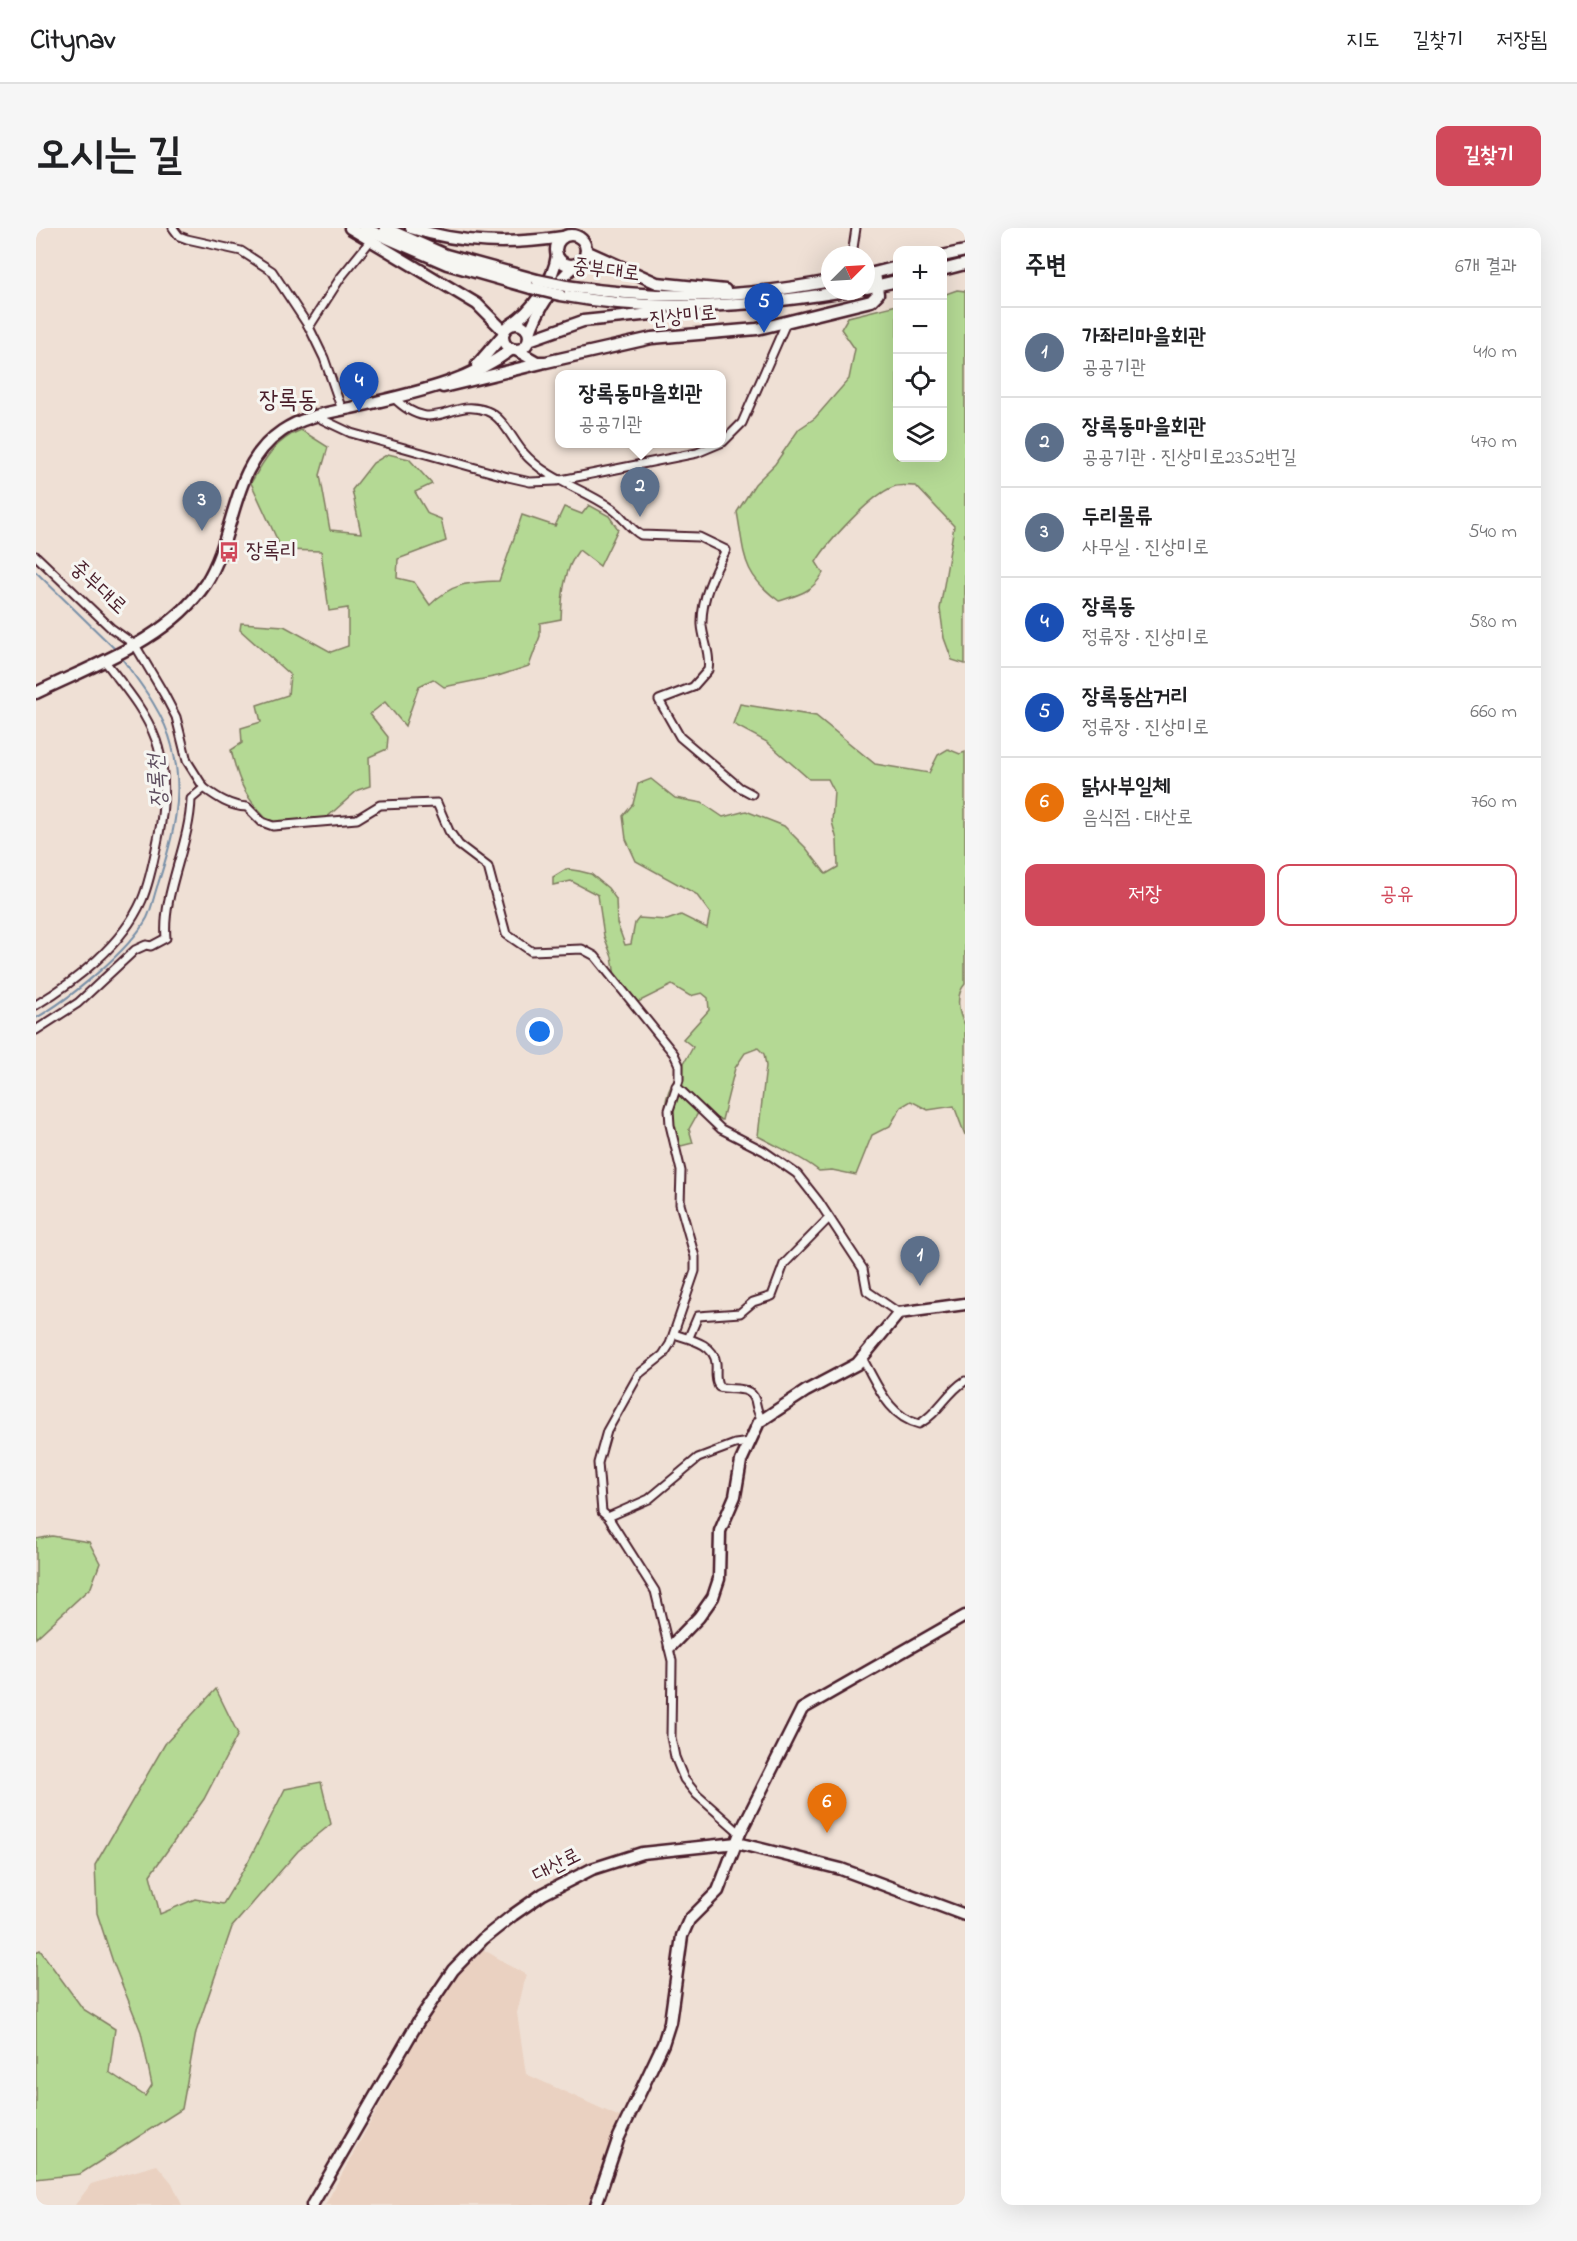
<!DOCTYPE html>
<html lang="ko">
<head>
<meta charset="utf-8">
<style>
	:root { --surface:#fff; --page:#f6f6f6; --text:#202124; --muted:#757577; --line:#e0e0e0; --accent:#d1495b }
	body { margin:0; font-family:"Indie Flower","Poor Story",sans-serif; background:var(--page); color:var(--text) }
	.controls { position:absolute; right:18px; top:18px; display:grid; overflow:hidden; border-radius:12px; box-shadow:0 6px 24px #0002 }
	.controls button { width:54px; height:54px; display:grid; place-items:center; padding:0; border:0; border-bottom:2px solid var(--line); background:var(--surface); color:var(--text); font:30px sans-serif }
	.compass { position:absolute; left:785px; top:18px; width:54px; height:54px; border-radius:50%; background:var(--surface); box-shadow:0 6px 24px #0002; rotate:66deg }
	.you { position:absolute; left:504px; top:804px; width:21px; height:21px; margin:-15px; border:4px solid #fff; border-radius:50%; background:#1a73e8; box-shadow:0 0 0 9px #1a73e833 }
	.badge { display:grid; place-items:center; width:39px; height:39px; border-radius:50%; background:var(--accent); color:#fff; font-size:20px; font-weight:700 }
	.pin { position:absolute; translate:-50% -50px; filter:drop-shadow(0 2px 3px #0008) }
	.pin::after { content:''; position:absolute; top:32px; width:21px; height:18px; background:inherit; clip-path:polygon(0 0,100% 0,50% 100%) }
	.popup { position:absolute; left:519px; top:142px; width:171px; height:78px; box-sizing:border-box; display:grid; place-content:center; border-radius:12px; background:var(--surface); filter:drop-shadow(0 2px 4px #0005); font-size:20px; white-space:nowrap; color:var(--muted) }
	.popup b { font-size:22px; color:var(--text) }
	.popup::after { content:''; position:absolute; left:50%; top:100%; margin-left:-12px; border:12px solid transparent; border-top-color:var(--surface) }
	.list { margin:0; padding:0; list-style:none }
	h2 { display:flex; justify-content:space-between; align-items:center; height:78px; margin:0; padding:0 24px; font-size:26px }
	h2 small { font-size:20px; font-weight:400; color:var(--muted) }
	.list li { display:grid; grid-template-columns:39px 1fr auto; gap:18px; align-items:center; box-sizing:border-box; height:90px; padding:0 24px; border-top:2px solid var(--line) }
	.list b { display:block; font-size:22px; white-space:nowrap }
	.list p { margin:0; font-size:20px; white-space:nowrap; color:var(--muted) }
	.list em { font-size:20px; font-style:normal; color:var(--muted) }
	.actions { display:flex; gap:12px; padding:18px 24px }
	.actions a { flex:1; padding:14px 0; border:2px solid var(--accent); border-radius:12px; text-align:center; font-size:21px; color:var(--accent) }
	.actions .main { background:var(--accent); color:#fff }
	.icon { flex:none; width:33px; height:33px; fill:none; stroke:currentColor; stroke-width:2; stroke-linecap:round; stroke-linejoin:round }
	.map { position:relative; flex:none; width:929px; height:1977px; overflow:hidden; border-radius:12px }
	header { display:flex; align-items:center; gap:36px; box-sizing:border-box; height:84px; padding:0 30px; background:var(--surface); border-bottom:2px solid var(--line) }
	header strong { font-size:28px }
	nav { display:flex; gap:33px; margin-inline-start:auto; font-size:21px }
	.intro { display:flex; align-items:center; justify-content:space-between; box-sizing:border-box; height:144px; padding:0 36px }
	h1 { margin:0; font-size:42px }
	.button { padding:15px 27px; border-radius:12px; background:var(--accent); color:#fff; font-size:21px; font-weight:700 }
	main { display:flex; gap:36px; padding:0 36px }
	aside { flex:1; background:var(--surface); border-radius:12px; box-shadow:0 6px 24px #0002 }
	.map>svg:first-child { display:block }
	.built { fill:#ead1c1 }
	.green { fill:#b4d994; stroke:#7f7c60; stroke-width:1.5 }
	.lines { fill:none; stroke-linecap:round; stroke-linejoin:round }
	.stream { stroke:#7990a8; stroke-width:2 }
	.street-casing { stroke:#4a1f2b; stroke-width:11 }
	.secondary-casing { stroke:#4a1f2b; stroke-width:15 }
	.primary-casing { stroke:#4a1f2b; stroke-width:15 }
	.street { stroke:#f6f6f2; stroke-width:7 }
	.secondary { stroke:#f6f6f2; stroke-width:10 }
	.primary { stroke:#f6f6f2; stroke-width:10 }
	.primary-bridge-casing { stroke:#4a1f2b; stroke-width:15; stroke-linecap:butt }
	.primary-bridge { stroke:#f6f6f2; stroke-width:10 }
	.labels { text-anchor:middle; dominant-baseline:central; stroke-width:6; stroke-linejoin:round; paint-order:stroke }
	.street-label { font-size:21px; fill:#4a1f2b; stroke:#f6f6f2 }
	.poi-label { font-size:21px; fill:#4a1f2b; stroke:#f6f6f2; text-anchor:start }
	.water-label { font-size:22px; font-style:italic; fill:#5e4e5f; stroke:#f6f6f2 }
	.quarter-label { font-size:24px; fill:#4a1f2b; stroke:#f6f6f2 }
</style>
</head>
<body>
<header>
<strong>Citynav</strong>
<nav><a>지도</a><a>길찾기</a><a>저장됨</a></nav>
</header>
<div class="intro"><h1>오시는 길</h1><a class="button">길찾기</a></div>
<main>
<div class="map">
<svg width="929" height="1977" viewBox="0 0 929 1977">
	<rect width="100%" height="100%" fill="#efe0d5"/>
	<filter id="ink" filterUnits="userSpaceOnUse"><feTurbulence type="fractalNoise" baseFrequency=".0167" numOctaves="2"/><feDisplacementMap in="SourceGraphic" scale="12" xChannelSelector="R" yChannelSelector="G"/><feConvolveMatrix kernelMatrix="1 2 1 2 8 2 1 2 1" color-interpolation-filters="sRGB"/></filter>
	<g filter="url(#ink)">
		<g class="built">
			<path d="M445,1720L490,1747L481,1785L490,1846L586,1890L556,1977H289L401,1773L425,1739Z"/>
			<path d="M121,1937L136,1955L146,1977H39L55,1956Z"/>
		</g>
		<g class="green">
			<path d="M921,62L929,63V436L916,432L908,410L904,381L918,298L880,258C873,258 863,256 857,259C834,268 792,314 780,334L787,345C777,364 762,367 743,373C705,345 709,327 701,284L719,256L739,236L763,201L779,190L813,151L819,121L805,101L812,89L861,77V230H906L907,67Z"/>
			<path d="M265,202L292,219L284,247L294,302L325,305L316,262L337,235L352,226L373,231L396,256L379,264L392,286L405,291L410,313L362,331L361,350L378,354L394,377C416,355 433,354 463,353L486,287L519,298L528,279L546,286L553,277L573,288L582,301L564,338L543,322C528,341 526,367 525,391L504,395V408L493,438L462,448L408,459L397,451L383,458L369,498L349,474L334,486L352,509L351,521L333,529L334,558L322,562L290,590L237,597C211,573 203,557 195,522L206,515L205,500L225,494L221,477L252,467L254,447L204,402L205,395L248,398L295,424L312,418V380L293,383L285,323L246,322L215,255C228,232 239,212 265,202Z"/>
			<path d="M704,476L780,488L839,536L893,545L902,527L912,521L924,526L929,524V756C919,767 922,785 929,797V907L918,878L892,882L875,873L865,879L854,898L836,907L820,947L796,942L783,943C765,928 743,920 722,908L730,838L728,826L722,820L709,825L699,840L686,892L662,885L653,901L657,915L645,918L633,912C622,864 636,859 657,819L647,811L673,782L672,770L666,765L654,768L636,757L594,778L581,761L576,729L568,708L562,667L535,653L517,657V649L530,641L543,643L555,646L572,660L580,671L581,695L589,717L595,716L599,695L603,690L631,692L645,687L671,700L674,685L660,666L600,633L590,611L587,588L597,576L602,556L615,551L639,570L666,575L687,589L710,583L748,598L770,620L790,646L802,639L801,612L796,594L798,563L792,551H773L731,514L697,496Z"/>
			<path d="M16,1308L53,1314L64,1335L55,1359L0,1410V1311Z"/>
			<path d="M180,1461L202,1506L168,1571L114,1647L124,1686L159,1671L187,1676L212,1634L249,1561L285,1554L295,1596L262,1623L196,1699L160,1804L146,1881L44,1946L0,1951V1724L4,1722L47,1781L79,1801L73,1844L109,1868L116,1857L105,1804L77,1734L61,1685L59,1637L129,1516Z"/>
		</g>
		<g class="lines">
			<g class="stream">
				<path d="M0,344L81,423"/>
				<path d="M0,790C32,772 93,723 111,690C116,680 118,667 122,656C137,610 149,566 136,518C128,485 104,455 84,428"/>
			</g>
			<g class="street-casing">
				<g id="street">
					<path d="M137,0L143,8L151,11L205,23L236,43L273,99L288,130L306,182"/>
					<path d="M816,27L820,0"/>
					<path d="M273,99L305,49L331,17"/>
					<path d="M357,169C399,211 414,168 451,183C467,189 476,211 487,224C512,253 545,259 575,280C586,287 593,300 605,307L663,309L690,322C678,344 665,371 666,397C667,412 675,426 672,442L657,459L623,472L644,509L703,559L716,566"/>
					<path d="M279,188L315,205L472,249L494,254L520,253L661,225L687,214L706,195L750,95"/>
					<path d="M0,328L75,400L99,417L128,466L140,489L151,533L168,560L155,571C154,617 126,665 130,710L115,718L110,717L99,722L42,775L0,802"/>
					<path d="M168,560C182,570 193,578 211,579L226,594L237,598L321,591L344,577L401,575L413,603L423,617L452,639L470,706L495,723L546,721L559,728L638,826L643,837V852L633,882L634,897L645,943L644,976L659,1029V1043L634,1116L627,1127L603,1146L571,1203L562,1235L566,1284L572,1289L619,1363L636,1433L635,1509L639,1529L648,1551L661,1567L704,1605"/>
					<path d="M0,777C40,753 87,716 106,672C114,653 118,631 122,611C129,578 131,544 120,512C109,482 87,457 68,432"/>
					<path d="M640,858L685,901L728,923L761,946L783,974L827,1041L831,1063L863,1085"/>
					<path d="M638,1106C652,1111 678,1115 680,1135C681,1144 678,1150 683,1159C696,1163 714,1157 719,1172C721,1180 721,1185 726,1191"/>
					<path d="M653,1109L662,1088L704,1085L717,1074L736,1068L748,1036L793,990"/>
					<path d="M826,1130C841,1155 852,1189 883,1196C903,1185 910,1165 929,1153"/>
					<path d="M572,1289L613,1271L662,1230L699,1216L714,1214"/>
				</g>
			</g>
			<g class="secondary-casing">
				<g id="secondary">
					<path d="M480,122L501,134H510L616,110L721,101L835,73L842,66L839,45"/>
					<path d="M407,159L506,135"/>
					<path d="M634,1419L663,1389L677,1369L683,1351L684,1303L699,1268L705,1233L723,1194L770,1163L821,1136L863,1085L929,1076"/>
					<path d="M276,1977L382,1794L417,1742L447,1711L477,1687L507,1666L556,1641L606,1625L701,1615L805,1641L929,1687"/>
					<path d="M560,1977L583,1909L627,1816L634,1794L646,1708L653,1692L682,1663L704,1605L766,1481L929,1388"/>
				</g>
			</g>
			<g class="primary-casing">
				<g id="primary">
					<path d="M314,0L441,76L468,103"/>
					<path d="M328,0L411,36L495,60"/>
					<path d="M349,0L410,27L501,52"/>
					<path d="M375,0C427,16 474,17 527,9"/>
					<circle cx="535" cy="22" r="15"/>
					<path d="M550,23L621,55L689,62"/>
					<path d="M906,28L929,23"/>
					<path d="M906,42L929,36"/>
					<path d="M830,47L861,39"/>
					<path d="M530,58C623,72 701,71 794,53"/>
					<path d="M830,60L861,53"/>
					<path d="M524,67C621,85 713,79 809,63"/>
					<circle cx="480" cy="109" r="13"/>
					<path d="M474,97C496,84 518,52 521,27"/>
					<path d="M493,108C501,81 520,53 541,36"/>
					<path d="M493,112L547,93L626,85"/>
					<path d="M441,137L467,107"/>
					<path d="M0,465C59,436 132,412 170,355C201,306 194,238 246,203C266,189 291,185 315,180C371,166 428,157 476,121"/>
				</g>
			</g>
			<use href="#street" class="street"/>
			<use href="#secondary" class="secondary"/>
			<use href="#primary" class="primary"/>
			<g class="primary-bridge-casing">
				<g id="primary-bridge">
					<path d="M501,52L530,58"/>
					<path d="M495,60L524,67"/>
				</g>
			</g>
			<use href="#primary-bridge" class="primary-bridge"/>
		</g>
	</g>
	<defs>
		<g id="bus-bare" transform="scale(1.62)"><path d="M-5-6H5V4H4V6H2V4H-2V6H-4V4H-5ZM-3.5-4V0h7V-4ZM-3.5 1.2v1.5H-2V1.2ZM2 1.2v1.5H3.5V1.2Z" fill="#d1495b" stroke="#f6f6f2" stroke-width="2.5" paint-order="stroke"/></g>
	</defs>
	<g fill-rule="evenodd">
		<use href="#bus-bare" x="193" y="324"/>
	</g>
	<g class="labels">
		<g class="street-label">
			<text transform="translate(570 43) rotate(7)">중부대로</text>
			<text transform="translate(647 89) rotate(-6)">진상미로</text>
			<text transform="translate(62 360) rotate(43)">중부대로</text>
			<text transform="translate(521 1638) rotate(-27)">대산로</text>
		</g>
		<g class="poi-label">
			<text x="210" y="324">장록리</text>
		</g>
		<g class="water-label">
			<text transform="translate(123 553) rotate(-94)">장록천</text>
		</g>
		<g class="quarter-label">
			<text x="252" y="173">장록동</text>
		</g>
	</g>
</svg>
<div class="controls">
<button>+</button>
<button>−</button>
<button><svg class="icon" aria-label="locate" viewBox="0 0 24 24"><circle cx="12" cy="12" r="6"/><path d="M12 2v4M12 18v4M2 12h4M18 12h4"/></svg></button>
<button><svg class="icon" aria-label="layers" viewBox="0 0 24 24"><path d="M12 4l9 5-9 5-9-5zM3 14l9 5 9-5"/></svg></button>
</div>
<svg class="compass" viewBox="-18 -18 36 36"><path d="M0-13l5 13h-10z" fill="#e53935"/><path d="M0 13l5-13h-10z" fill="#757577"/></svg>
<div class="you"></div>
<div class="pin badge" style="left:884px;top:1058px;background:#5c6f8a">1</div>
<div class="pin badge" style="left:604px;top:289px;background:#5c6f8a">2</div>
<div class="popup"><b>장록동마을회관</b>공공기관</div>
<div class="pin badge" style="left:166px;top:303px;background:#5c6f8a">3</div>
<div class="pin badge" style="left:323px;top:184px;background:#1a4fb4">4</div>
<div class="pin badge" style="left:728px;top:105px;background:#1a4fb4">5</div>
<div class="pin badge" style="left:791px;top:1605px;background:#e8710a">6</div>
</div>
<aside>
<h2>주변<small>6개 결과</small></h2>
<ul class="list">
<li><span class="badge" style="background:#5c6f8a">1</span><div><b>가좌리마을회관</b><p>공공기관</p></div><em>410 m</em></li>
<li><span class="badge" style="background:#5c6f8a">2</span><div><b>장록동마을회관</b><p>공공기관 · 진상미로2352번길</p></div><em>470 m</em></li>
<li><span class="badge" style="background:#5c6f8a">3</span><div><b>두리물류</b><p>사무실 · 진상미로</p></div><em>540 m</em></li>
<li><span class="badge" style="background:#1a4fb4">4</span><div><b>장록동</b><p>정류장 · 진상미로</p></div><em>580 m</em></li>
<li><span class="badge" style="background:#1a4fb4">5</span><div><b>장록동삼거리</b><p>정류장 · 진상미로</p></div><em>660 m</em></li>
<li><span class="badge" style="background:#e8710a">6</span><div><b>닭사부일체</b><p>음식점 · 대산로</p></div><em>760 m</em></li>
</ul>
<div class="actions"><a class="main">저장</a><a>공유</a></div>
</aside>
</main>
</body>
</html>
